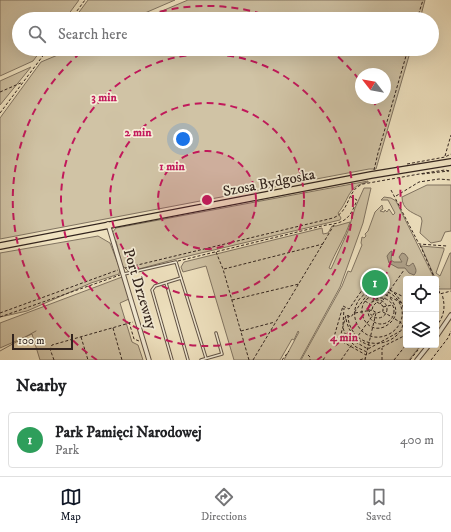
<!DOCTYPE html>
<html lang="en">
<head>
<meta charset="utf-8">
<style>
	:root { --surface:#fff; --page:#f6f6f6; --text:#202124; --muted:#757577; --line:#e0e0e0; --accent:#111827 }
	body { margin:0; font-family:"IM FELL DW Pica",serif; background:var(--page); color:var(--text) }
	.controls { position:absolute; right:12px; bottom:12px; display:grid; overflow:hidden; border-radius:4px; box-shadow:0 4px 16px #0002 }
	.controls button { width:36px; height:36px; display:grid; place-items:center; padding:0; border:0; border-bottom:1px solid var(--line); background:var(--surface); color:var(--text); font:20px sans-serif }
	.compass { position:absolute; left:355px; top:68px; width:36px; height:36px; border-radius:50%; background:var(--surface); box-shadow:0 4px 16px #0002; rotate:301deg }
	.scale { position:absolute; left:12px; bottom:10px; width:61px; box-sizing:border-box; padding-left:4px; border:2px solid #32241e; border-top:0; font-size:11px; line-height:14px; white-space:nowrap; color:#32241e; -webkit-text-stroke:3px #f5edd7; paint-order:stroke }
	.you { position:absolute; left:183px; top:139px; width:14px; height:14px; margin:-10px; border:3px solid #fff; border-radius:50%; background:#1a73e8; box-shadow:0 0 0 6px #1a73e833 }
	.badge { display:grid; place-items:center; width:26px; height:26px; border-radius:50%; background:var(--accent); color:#fff; font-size:13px; font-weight:700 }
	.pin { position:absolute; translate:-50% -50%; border:2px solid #fff; box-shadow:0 1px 4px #0006 }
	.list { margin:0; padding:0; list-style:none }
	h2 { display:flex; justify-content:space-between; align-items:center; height:52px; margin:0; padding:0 16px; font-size:17px }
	h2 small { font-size:13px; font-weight:400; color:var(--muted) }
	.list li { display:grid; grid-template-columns:26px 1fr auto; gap:12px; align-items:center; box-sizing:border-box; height:56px; margin:0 8px 8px; padding:0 8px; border:1px solid var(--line); border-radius:4px }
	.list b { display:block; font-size:15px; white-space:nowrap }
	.list p { margin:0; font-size:13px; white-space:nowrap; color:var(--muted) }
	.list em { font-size:13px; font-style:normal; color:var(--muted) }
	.icon { flex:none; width:22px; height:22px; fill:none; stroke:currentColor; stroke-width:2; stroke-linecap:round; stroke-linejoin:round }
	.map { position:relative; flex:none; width:451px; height:360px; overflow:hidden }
	.search { position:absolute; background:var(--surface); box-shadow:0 4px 16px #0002; left:12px; right:12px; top:12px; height:44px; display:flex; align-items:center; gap:10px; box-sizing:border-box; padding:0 14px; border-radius:22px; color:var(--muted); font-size:15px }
	.sheet { height:116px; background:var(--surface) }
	nav { display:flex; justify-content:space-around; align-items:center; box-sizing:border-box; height:56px; border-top:1px solid var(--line); background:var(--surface); font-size:11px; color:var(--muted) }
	nav a { display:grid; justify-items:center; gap:2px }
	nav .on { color:var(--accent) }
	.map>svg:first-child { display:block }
	.green { fill:#d0c3a5; stroke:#817462; fill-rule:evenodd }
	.water { fill:#afa28a; stroke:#7d705f }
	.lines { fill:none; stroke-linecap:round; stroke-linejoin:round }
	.stream { stroke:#7d705f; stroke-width:1 }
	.lane-casing { stroke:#625447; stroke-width:3.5 }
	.street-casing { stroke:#625447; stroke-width:5.5 }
	.primary-casing { stroke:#32241e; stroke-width:8 }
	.path { stroke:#32241e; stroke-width:1; stroke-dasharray:3 2; stroke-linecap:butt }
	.lane { stroke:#f5edd7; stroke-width:1.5 }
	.street { stroke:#f5edd7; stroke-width:3.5 }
	.primary { stroke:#f0e3c1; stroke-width:5.5 }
	.ring { fill:none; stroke:#c2185b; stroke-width:2; stroke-dasharray:7 5 }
	.labels { text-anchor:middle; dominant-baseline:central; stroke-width:3.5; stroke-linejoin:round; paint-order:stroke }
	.street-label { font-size:15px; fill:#32241e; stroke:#f5edd7 }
	.centre { fill:#c2185b; stroke:#f5edd7; stroke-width:2 }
	.ring-label { font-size:12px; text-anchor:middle; font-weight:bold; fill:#c2185b; stroke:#f5edd7; stroke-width:3.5; stroke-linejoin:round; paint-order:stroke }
</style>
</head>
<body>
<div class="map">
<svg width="451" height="360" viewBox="0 0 451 360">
	<rect width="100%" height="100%" fill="#f0e3c1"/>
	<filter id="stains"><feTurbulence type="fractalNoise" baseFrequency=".005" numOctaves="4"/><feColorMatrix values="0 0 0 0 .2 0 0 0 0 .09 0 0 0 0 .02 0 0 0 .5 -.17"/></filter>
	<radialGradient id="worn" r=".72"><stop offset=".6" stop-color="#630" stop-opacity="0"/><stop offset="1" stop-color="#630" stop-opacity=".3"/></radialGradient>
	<g class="green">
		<path d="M0,0H79L65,19H19V49H42L33,61L0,76Z"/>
		<path d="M88,0H175L131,19H74Z"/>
		<path d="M188,0H425L420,19H143Z"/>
		<path d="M72,49H411L376,169H369L0,239V118L41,62ZM361,74H385V98H361Z"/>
		<path d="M31,67L0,105V81Z"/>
		<path d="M368,181V182C347,186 350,199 338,213L341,218L340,220L180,258L135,270L128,271L122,265L116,241L113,239L112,233L116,228Z"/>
		<path d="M427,185H451V231L445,232L441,241L431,243L420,233L422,221L421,217C411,212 402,209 402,197Z"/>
		<path d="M364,188H371L363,223L340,287L300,360H284L299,332L298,331L294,340L292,339L280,360H234L206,266L183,272L181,267L184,262L322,228L323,234L328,233L332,226H336L350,222C345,238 335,252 329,268L331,269L348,231L355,208Z"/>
		<path d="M384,197L391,198L396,201L434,278L435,279H406V345H421L409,360H301L342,286L348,271L351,272L362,245L361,243L362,237L364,238L366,236L365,234L368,231L375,212L382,205L383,209L380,211L384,212L385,210L387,212L389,209L393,215L395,213L388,200H381Z"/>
		<path d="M98,236L110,243L120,269L119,274L91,283L27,311L0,317V253Z"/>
		<path d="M421,246L444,248V250L436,273L440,276L450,253H451V289H436V285L437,288L439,287Z"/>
		<path d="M122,277L129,299L120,303L132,342L138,345L143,360H40L32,334L0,348V323Z"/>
	</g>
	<path class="water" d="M392,251L391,260L394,262H402L399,257L402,253L405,254L408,258L406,265L409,266L413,263C415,267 418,271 414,275L409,273L405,268H398L389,263L387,256L390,252Z"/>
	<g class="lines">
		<path class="stream" d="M0,351L36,331"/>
		<g class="lane-casing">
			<g id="lane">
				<path d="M124,274L176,262L206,358"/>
				<path d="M166,283L188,360"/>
				<path d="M172,360L152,290L155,286L181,278"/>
				<path d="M201,360L222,354L216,333"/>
			</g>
		</g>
		<g class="street-casing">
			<g id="street">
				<path d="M108,224L149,360"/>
				<path d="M436,337L451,315"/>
				<path d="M417,360L429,345"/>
			</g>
		</g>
		<g class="primary-casing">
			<path id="primary" d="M0,246L371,175L451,162"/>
		</g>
		<g class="path">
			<path d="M71,19L85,0"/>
			<path d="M417,19L423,0"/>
			<path d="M0,92L23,82"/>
			<path d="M0,113L48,49"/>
			<path d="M445,156L451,135"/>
			<path d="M407,164L445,157L451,154"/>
			<path d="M374,170L378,153L408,49"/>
			<path d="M422,174L449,171"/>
			<path d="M391,190L419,244L447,246"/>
			<path d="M396,196L419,182L439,179L451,180"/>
			<path d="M420,245L435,279"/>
			<path d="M216,252L223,269L249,360"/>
			<path d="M178,261L326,225C346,223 350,218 357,200L351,197"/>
			<path d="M125,268L333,218C351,211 346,190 363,184L425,173L445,170L450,171"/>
			<path d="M224,269L323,244"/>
			<path d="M369,280L375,298"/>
			<path d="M436,281L440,294"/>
			<path d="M390,290L404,270"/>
			<path d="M368,292C355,299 351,314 358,326C375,353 417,326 397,299C392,293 385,290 378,290"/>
			<path d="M394,293C405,303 407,317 401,330"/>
			<path d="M383,294C349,294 361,336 384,327C388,325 392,322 394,318C398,311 395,304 390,298"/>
			<path d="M436,295L451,291"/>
			<circle cx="381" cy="311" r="13"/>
			<path d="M406,298L369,280L349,309L343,306L334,337L366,355L406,335"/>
			<path d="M232,300L299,284"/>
			<circle cx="378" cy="309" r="9"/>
			<path d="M365,301L373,306"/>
			<path d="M377,302L383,306V311L377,313L372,310L373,306Z"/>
			<path d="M380,304L389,292"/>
			<path d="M406,305L372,288L351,317L346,315L341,334L368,349L406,328"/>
			<path d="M383,307L392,305"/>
			<path d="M383,312L392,317"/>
			<path d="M0,313L118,270"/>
			<path d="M355,313L372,310"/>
			<path d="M348,315C348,320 349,324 351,328C360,347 386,348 399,333"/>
			<path d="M0,317L120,275"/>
			<path d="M346,319C349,334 358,342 372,346"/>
			<path d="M395,319L406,326"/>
			<path d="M129,322L134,339L139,341"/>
			<path d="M343,325L344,308"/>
			<path d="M436,327C444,316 446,308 442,294"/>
			<path d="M113,328L122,360"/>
			<path d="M343,328L346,336"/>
			<path d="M241,331L275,322"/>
			<path d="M81,337L88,360"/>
			<path d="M348,339L356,347L367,352"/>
			<path d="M308,355L310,357V360"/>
			<path d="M54,360L50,349L52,345L133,322"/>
			<path d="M253,360L334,225"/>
			<path d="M282,360L289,351"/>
			<path d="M323,360L325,357"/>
			<path d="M341,360L375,312"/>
			<path d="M360,360L365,358"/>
			<path d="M365,360L376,313"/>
			<path d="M382,360V348"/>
			<path d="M394,360L406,345"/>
			<path d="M410,360L422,345"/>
			<path d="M431,360L448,338L451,331"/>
		</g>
		<use href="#lane" class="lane"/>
		<use href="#street" class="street"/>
		<use href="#primary" class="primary"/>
	</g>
	<circle cx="207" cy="200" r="49" fill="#c2185b" fill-opacity=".12"/>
	<g class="ring">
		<circle cx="207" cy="200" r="49"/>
		<circle cx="207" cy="200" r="97"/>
		<circle cx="207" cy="200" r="146"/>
		<path d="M97 360A194 194 0 0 1 85 49M137 19A194 194 0 0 1 277 19M329 49A194 194 0 0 1 361 82M372 99A194 194 0 0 1 317 360"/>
	</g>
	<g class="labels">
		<g class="street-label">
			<text transform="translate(269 183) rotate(-11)">Szosa Bydgoska</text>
			<text transform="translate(140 289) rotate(73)">Port Drzewny</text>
		</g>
	</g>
	<circle cx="207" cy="200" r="6" class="centre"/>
	<g class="ring-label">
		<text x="104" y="101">3 min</text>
		<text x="138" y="136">2 min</text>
		<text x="172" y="170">1 min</text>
		<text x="344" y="341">4 min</text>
	</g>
	<rect width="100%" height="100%" filter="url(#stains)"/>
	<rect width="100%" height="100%" fill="url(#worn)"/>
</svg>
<div class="controls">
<button><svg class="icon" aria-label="locate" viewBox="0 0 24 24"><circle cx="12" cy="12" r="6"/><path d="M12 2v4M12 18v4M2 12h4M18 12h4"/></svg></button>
<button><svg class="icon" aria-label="layers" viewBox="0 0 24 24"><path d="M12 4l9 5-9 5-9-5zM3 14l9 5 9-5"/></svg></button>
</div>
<svg class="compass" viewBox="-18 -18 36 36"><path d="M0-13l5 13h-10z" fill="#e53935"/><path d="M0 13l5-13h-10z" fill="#757577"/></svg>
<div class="scale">100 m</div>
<div class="you"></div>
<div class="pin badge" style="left:375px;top:283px;background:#2e9e5b">1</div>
<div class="search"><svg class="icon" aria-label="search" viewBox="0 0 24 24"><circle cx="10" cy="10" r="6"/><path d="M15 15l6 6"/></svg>Search here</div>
</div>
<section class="sheet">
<h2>Nearby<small></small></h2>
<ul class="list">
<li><span class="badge" style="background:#2e9e5b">1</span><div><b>Park Pamięci Narodowej</b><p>Park</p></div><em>400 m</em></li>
</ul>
</section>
<nav>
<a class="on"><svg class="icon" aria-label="map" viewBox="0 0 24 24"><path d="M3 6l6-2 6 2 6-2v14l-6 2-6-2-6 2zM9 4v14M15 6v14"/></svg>Map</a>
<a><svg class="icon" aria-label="directions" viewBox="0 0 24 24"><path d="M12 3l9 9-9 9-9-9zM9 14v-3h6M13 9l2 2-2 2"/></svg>Directions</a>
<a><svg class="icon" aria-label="saved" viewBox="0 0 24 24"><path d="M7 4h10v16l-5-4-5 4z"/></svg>Saved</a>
</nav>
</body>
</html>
